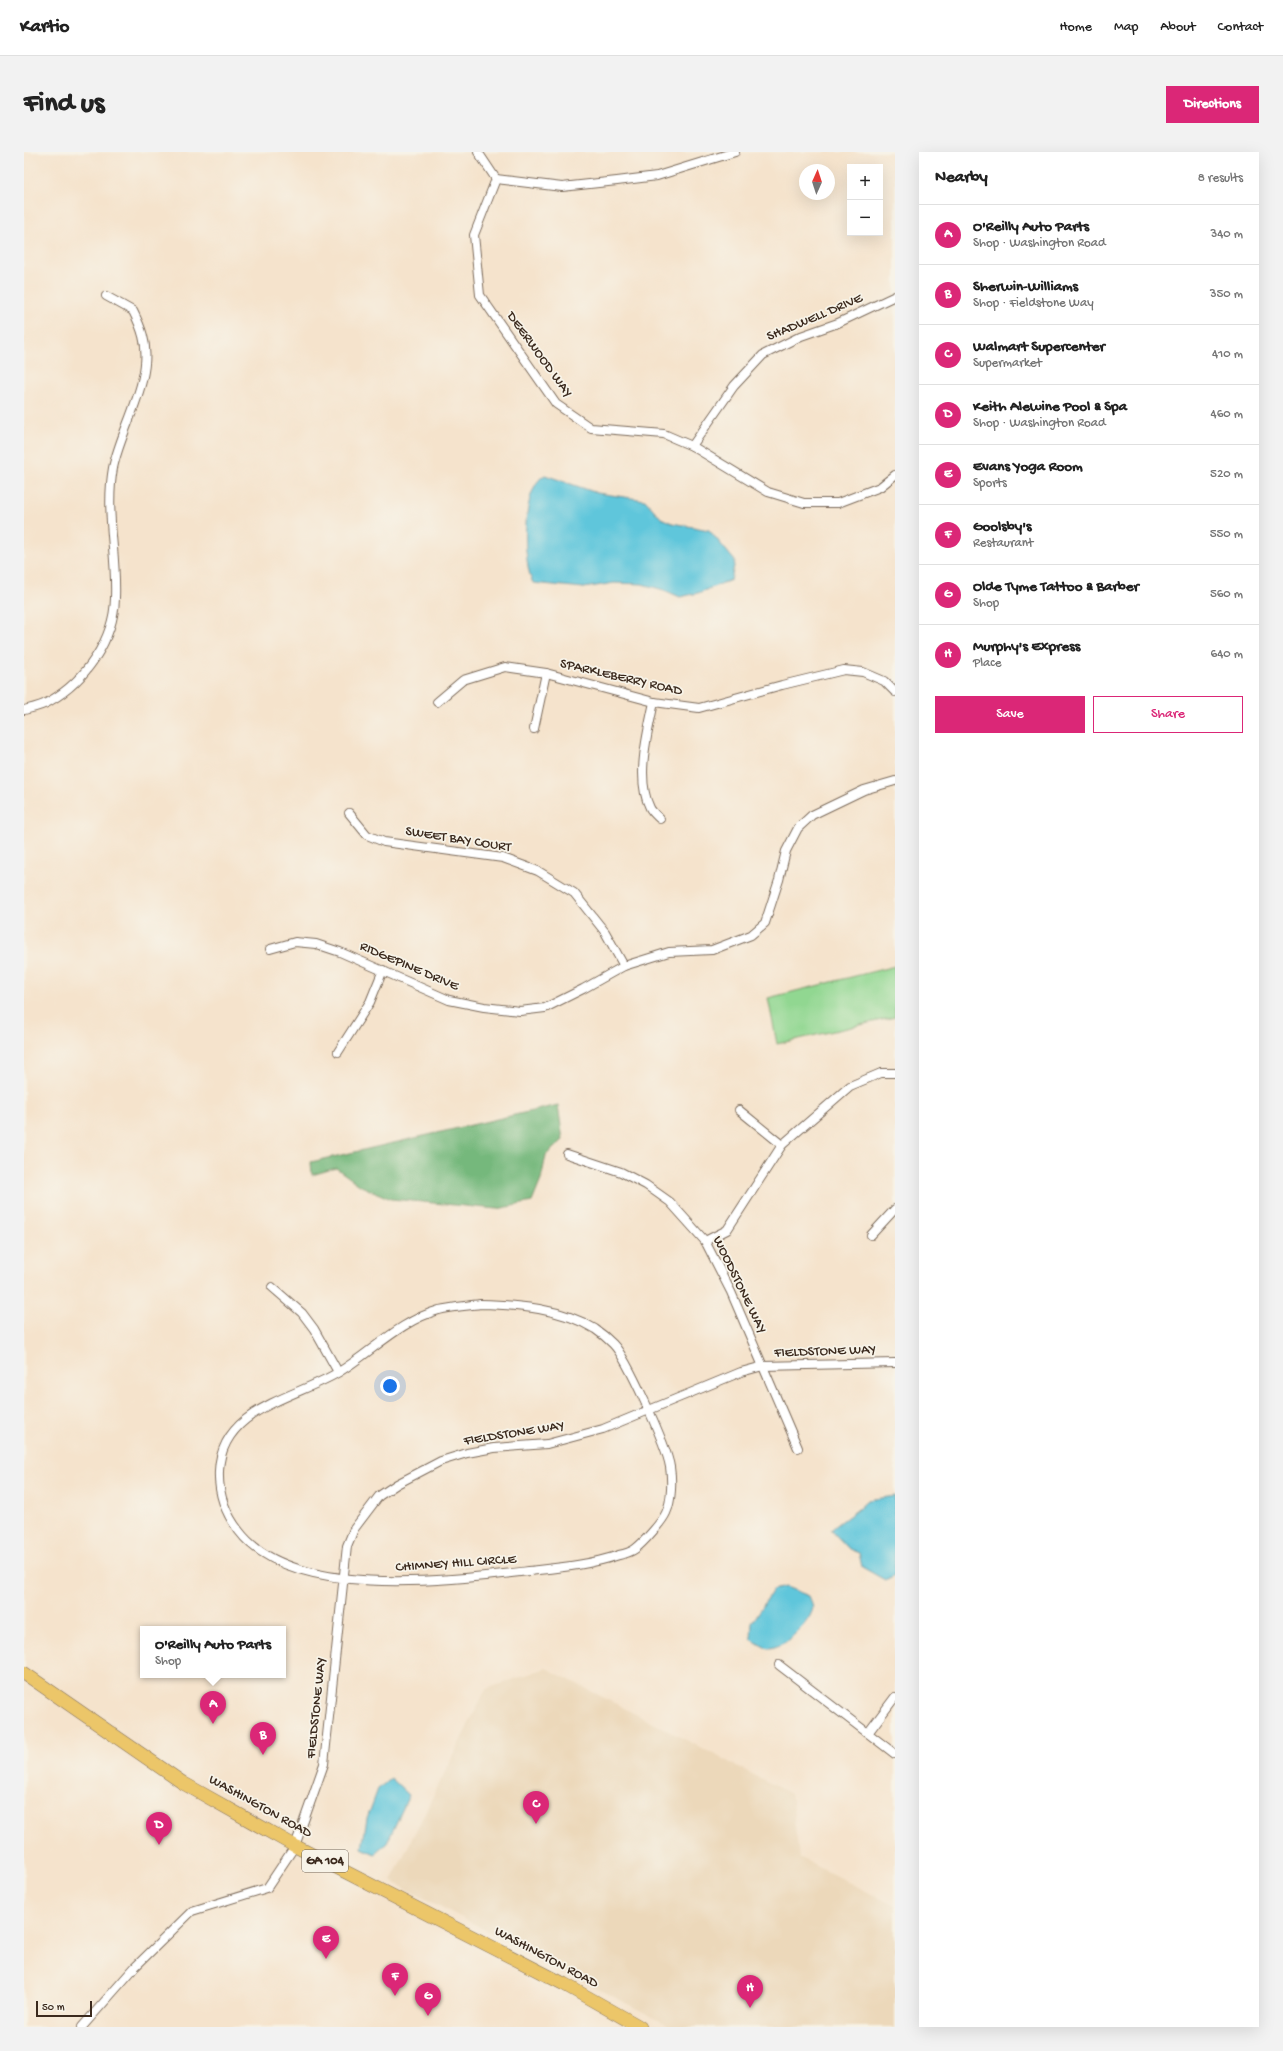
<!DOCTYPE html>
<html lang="en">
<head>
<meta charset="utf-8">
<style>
	:root { --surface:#fff; --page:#f2f2f2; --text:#222; --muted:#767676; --line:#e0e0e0; --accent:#db2777 }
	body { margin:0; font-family:"Gochi Hand",sans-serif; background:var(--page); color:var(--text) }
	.controls { position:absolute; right:12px; top:12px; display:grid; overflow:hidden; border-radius:0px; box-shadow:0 4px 16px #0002 }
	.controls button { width:36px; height:36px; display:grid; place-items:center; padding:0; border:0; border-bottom:1px solid var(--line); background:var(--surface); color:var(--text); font:20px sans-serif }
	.compass { position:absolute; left:775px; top:12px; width:36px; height:36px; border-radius:50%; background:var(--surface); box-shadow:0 4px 16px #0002; rotate:3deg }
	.scale { position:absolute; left:12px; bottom:10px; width:56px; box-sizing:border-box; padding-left:4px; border:2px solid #3b2a1e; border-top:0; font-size:11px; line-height:14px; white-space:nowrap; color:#3b2a1e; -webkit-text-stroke:3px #f7f3e8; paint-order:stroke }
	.you { position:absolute; left:366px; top:1234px; width:14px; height:14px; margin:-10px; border:3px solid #fff; border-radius:50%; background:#1a73e8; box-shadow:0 0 0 6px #1a73e833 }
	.badge { display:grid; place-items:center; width:26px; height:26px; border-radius:50%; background:var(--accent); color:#fff; font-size:13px; font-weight:700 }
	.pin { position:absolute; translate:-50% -33px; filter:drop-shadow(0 1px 2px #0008) }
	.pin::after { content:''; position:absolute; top:21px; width:14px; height:12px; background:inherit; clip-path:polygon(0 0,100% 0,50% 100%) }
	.popup { position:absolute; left:116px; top:1474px; width:146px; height:52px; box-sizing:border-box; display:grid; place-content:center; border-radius:0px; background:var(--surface); filter:drop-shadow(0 1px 3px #0005); font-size:13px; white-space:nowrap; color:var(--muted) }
	.popup b { font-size:15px; color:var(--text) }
	.popup::after { content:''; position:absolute; left:50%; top:100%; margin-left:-8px; border:8px solid transparent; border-top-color:var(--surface) }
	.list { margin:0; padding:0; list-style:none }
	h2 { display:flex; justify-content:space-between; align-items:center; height:52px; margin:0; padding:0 16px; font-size:17px }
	h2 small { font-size:13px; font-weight:400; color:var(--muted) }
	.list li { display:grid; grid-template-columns:26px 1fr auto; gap:12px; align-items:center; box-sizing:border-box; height:60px; padding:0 16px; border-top:1px solid var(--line) }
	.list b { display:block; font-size:15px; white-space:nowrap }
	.list p { margin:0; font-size:13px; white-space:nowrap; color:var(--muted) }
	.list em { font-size:13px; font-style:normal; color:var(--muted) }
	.actions { display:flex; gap:8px; padding:12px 16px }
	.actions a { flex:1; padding:9px 0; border:1px solid var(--accent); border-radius:0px; text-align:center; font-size:14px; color:var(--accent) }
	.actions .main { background:var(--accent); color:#fff }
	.map { position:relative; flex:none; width:871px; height:1875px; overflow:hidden; border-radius:0px }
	header { display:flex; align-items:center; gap:24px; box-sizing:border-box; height:56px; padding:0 20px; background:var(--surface); border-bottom:1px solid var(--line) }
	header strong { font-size:19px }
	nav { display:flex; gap:22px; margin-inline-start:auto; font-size:14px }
	.intro { display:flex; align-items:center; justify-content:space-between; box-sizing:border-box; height:96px; padding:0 24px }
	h1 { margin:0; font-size:28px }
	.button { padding:10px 18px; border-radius:0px; background:var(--accent); color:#fff; font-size:14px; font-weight:700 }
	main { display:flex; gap:24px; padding:0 24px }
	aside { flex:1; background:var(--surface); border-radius:0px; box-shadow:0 4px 16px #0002 }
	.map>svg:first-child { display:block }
	.built { fill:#ecd8ba }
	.green { fill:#91d791; stroke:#668058 }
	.forest { fill:#74b87b; stroke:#58714c }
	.water { fill:#5fc6db; stroke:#4d787c }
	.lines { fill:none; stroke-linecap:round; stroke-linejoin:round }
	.minor-casing { stroke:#7c6b5b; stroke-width:10 }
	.primary-casing { stroke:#7c6b5b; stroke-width:14 }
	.minor { stroke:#fff; stroke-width:8 }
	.primary { stroke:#ecc669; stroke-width:13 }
	.labels { text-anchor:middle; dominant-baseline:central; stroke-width:3.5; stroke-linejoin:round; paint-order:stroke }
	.shield { fill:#f7f3e8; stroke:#73665b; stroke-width:1 }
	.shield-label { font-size:13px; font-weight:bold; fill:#3b2a1e }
	.street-label { font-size:14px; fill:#3b2a1e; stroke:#f7f3e8 }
</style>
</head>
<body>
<header>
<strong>Kartio</strong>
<nav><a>Home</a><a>Map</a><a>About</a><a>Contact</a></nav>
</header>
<div class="intro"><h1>Find us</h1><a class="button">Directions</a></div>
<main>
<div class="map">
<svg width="871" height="1875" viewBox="0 0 871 1875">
	<rect width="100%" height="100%" fill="#f7f3e8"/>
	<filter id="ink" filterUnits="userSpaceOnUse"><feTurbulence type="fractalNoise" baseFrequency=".025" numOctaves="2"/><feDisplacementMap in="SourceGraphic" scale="8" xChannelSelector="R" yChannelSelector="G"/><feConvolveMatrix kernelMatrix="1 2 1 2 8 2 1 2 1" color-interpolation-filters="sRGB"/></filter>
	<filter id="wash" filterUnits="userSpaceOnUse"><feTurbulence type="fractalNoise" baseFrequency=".012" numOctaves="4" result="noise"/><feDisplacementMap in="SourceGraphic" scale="16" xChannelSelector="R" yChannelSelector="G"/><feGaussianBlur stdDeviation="0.9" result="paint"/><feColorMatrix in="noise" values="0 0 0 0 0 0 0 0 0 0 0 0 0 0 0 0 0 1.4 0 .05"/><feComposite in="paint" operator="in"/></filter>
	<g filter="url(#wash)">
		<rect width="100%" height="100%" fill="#f5e3cc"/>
		<path class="built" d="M522,1516L767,1642L775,1705L871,1754V1875H648L367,1729L462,1537Z"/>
		<path class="green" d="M871,814V865L753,892L744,846Z"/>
		<path class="forest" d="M534,953L539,988L522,1003L517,1028L508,1050L473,1057L367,1047L337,1034L312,1016L288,1023L287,1010Z"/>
		<g class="water">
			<path d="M521,323L573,341L621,348L637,366L648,371L685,378L711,409L707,428L674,441L656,445L640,438L618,432L590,431L560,436L509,431C498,410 497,335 521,323Z"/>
			<path d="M871,1344V1423L861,1428L838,1415L835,1401L825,1397L807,1378C819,1367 833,1360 844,1348Z"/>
			<path d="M762,1435L785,1444C787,1449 790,1454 788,1459C784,1473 758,1497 744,1496C739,1495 732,1490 727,1487L728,1471L749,1438Z"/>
			<path d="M367,1626L385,1643L363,1691L351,1702L338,1696L343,1667L354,1637Z"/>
		</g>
	</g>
	<g filter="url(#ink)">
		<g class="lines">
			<g class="minor-casing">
				<g id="minor">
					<path d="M454,0L472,27"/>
					<path d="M472,27L450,83L456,143L532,252L567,276L640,282L668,294L744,340L780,351H814L856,335L871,323"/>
					<path d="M472,27L538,35L593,29L633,24L711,0"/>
					<path d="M668,294L710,234L739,203L777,184L814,171L871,144"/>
					<path d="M413,550L439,528L481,515L522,521L630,550L675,556L758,533L820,518L839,520L860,529L871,540"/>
					<path d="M630,550C624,580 611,626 626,656C628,660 633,664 636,667"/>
					<path d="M0,558C8,556 18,554 26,549C61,529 90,488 91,446C93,401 81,361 89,316C97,276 131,225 119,184C117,176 113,167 109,159L82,144"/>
					<path d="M510,577L522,521"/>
					<path d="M325,661L343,683L360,690L479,706L514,719L550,741L581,780L600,814"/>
					<path d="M246,797L271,790L292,792L316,800L425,848L460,855L496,859L521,856L559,837L600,814L645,800L688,798L727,783L741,771L755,728L762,699L774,676L788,663L840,638L871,629"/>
					<path d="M314,900L346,850L359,818"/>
					<path d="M715,958L758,993"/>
					<path d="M543,1002L597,1020L622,1033L646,1050L681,1089L707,1140L774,1296"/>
					<path d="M847,1083L871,1057"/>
					<path d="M681,1089L703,1078L758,993L826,934L857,921H871"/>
					<path d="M248,1135L278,1161L290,1177L314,1220"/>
					<path d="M456,1152C494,1153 537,1156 571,1177C577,1181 584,1187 589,1192C603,1206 643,1295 646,1315C648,1328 648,1348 642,1361C638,1370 619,1391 611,1397C607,1400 600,1402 595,1403C568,1412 542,1415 514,1418C435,1427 269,1451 215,1379C201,1361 194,1342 195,1319C197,1256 272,1246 315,1220C349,1199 376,1169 415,1158C428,1155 443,1154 456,1152Z"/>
					<path d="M755,1513L871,1602"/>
					<path d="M844,1581L871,1545"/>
					<path d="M58,1875L111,1815L168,1759L243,1736L271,1694L300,1612L323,1394L330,1377L355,1344L373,1332L417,1309L443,1301L470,1296L523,1292L579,1277L717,1220L739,1214L871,1211"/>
				</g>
			</g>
			<g class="primary-casing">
				<path id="primary" d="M0,1521L159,1631L271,1694L540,1832L616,1875"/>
			</g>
			<use href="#minor" class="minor"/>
			<use href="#primary" class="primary"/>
		</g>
	</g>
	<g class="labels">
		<rect class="shield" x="278" y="1698" width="46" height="22" rx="3"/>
		<g class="shield-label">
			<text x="301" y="1709">GA 104</text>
		</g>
		<g class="street-label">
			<text transform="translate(791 166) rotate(-23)">SHADWELL DRIVE</text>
			<text transform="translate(515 203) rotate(54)">DEERWOOD WAY</text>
			<text transform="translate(597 526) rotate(13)">SPARKLEBERRY ROAD</text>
			<text transform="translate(434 688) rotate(9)">SWEET BAY COURT</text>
			<text transform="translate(385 815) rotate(23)">RIDGEPINE DRIVE</text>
			<text transform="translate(715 1133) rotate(64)">WOODSTONE WAY</text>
			<text transform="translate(801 1200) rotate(-2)">FIELDSTONE WAY</text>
			<text transform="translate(490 1282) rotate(-9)">FIELDSTONE WAY</text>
			<text transform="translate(432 1412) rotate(-4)">CHIMNEY HILL CIRCLE</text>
			<text transform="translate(293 1556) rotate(-84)">FIELDSTONE WAY</text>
			<text transform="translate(236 1655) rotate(29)">WASHINGTON ROAD</text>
			<text transform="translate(522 1806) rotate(28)">WASHINGTON ROAD</text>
		</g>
	</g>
</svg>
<div class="controls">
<button>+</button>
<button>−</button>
</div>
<svg class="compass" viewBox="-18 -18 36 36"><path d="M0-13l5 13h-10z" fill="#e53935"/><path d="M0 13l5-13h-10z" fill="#767676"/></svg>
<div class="scale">50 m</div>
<div class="you"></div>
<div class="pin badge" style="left:189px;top:1572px">A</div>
<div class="popup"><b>O'Reilly Auto Parts</b>Shop</div>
<div class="pin badge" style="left:239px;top:1603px">B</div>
<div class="pin badge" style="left:512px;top:1672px">C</div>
<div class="pin badge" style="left:135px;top:1693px">D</div>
<div class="pin badge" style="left:302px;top:1807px">E</div>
<div class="pin badge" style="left:371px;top:1844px">F</div>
<div class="pin badge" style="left:404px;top:1864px">G</div>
<div class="pin badge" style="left:726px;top:1856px">H</div>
</div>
<aside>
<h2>Nearby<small>8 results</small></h2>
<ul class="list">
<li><span class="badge">A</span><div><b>O'Reilly Auto Parts</b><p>Shop · Washington Road</p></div><em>340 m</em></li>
<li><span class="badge">B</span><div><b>Sherwin-Williams</b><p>Shop · Fieldstone Way</p></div><em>350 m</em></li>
<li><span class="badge">C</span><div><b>Walmart Supercenter</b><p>Supermarket</p></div><em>410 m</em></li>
<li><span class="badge">D</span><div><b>Keith Alewine Pool &amp; Spa</b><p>Shop · Washington Road</p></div><em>460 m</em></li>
<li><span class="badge">E</span><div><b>Evans Yoga Room</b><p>Sports</p></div><em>520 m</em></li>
<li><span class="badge">F</span><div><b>Goolsby's</b><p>Restaurant</p></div><em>550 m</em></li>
<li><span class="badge">G</span><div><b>Olde Tyme Tattoo &amp; Barber</b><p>Shop</p></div><em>560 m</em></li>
<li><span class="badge">H</span><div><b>Murphy's Express</b><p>Place</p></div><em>640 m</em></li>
</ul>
<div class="actions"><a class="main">Save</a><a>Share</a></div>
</aside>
</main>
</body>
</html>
